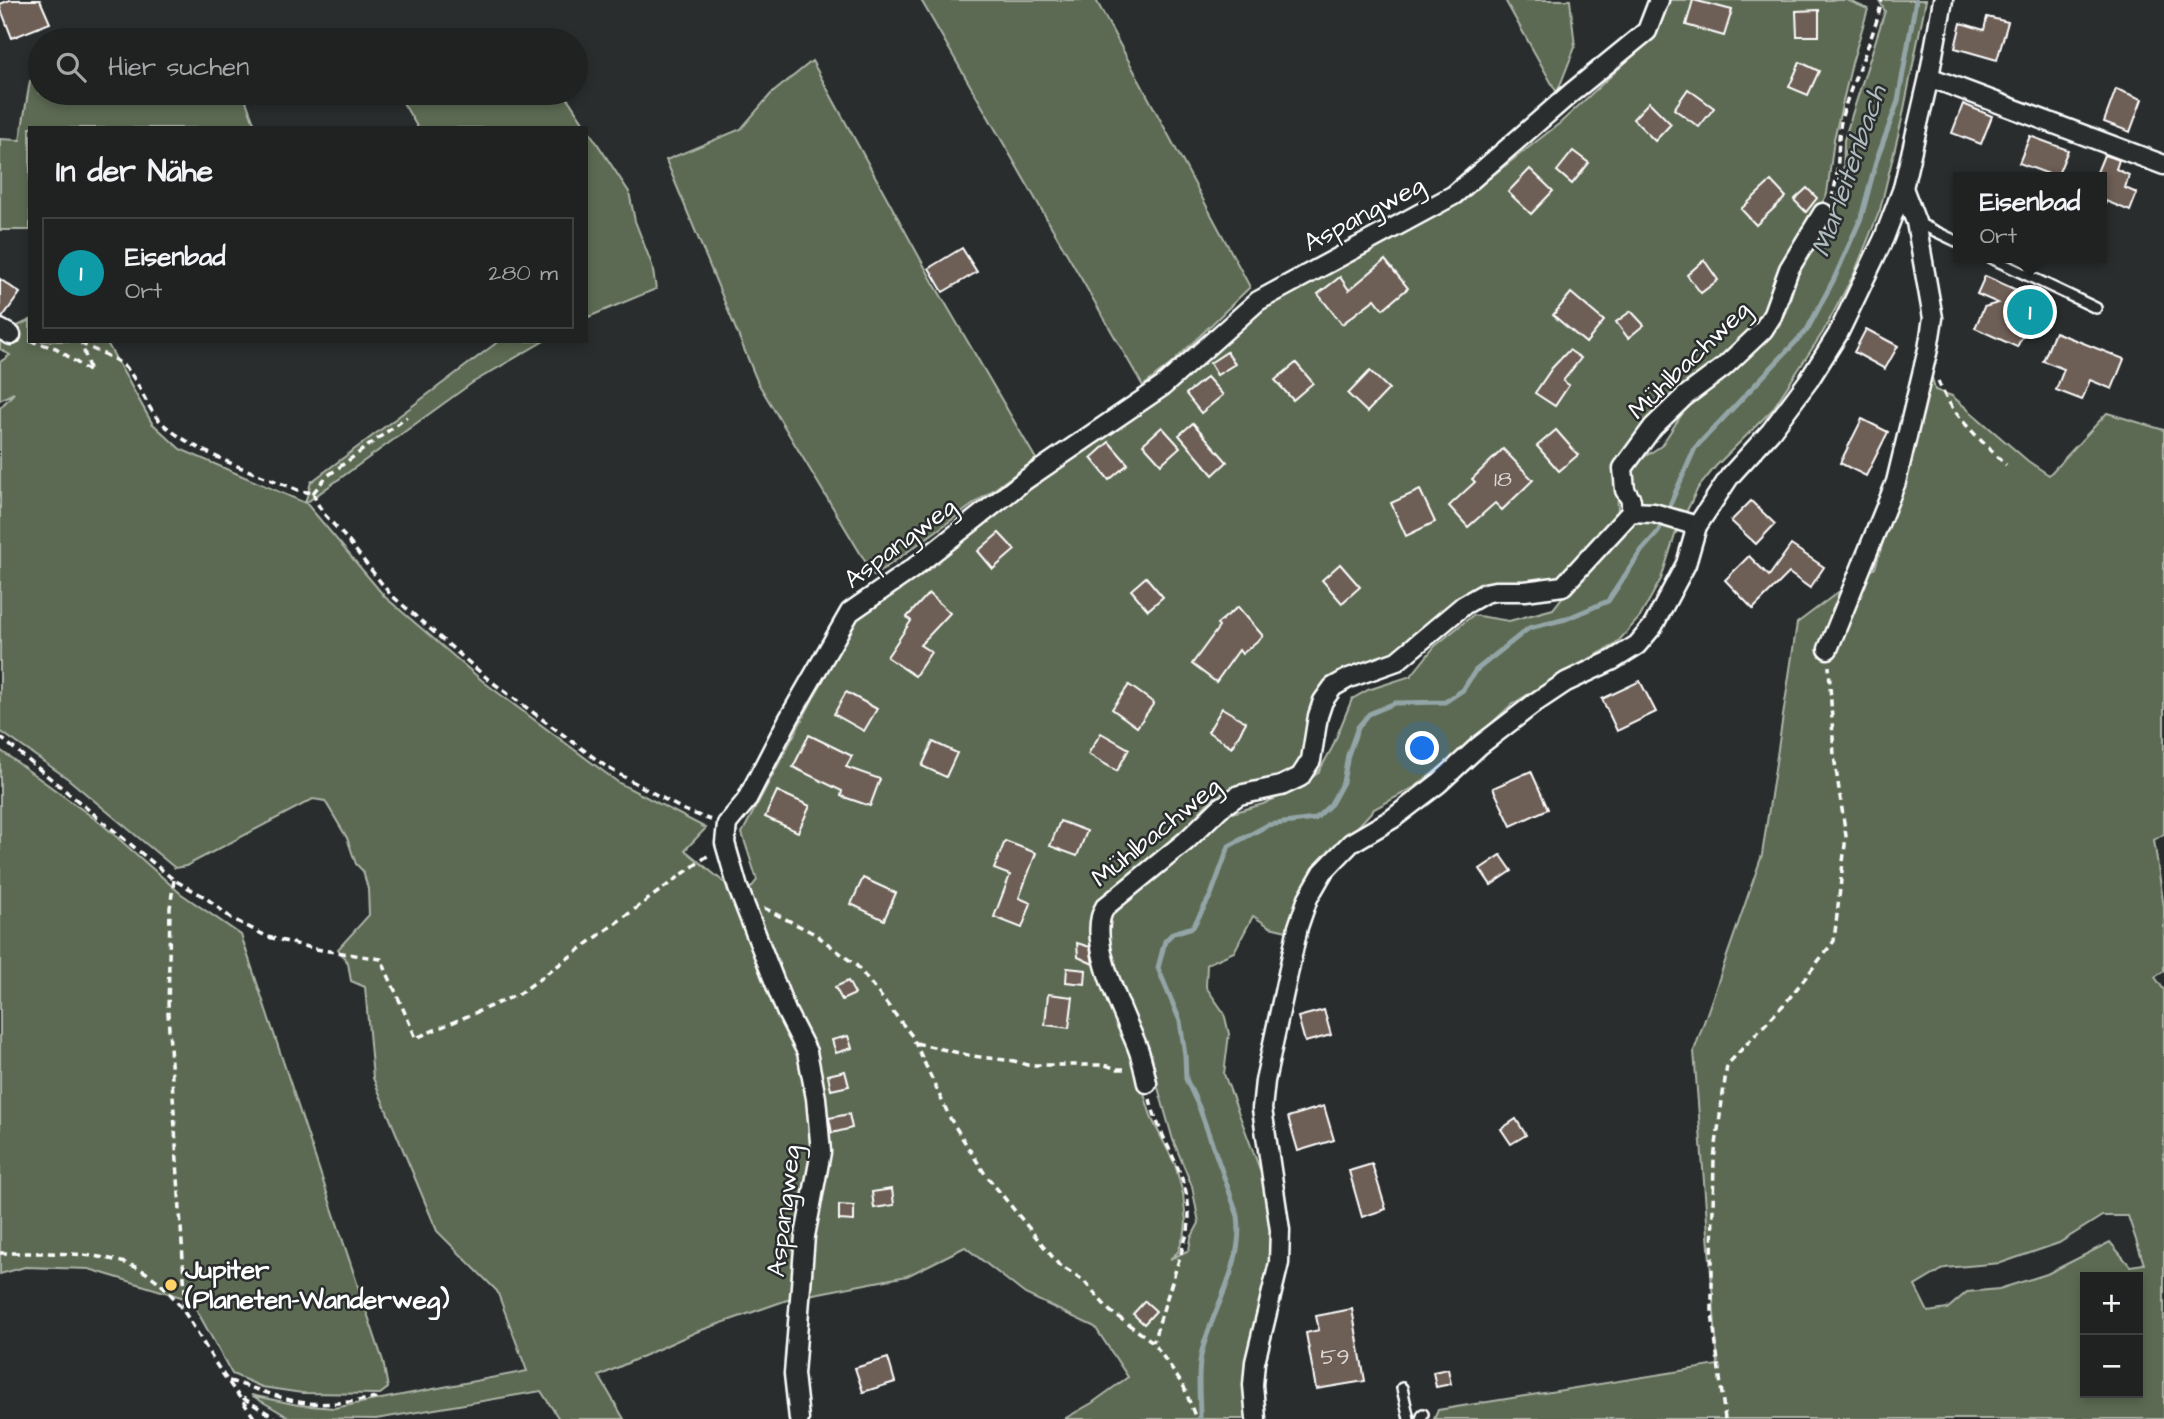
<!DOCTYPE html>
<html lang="de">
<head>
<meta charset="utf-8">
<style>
	:root { --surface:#202222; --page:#2d2f2f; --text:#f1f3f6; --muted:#a2a4a5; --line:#3d3f40; --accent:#ffd166 }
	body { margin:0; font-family:"Architects Daughter",sans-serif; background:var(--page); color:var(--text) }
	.controls { position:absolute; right:21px; bottom:21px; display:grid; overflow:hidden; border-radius:0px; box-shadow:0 4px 10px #0003 }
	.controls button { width:63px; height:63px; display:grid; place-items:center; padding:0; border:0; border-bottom:2px solid var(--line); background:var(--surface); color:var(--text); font:35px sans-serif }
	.you { position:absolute; left:1423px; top:749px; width:24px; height:24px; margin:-18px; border:5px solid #fff; border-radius:50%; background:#1a73e8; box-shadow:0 0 0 10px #1a73e833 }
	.badge { display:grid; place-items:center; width:46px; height:46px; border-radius:50%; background:var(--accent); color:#fff; font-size:23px; font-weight:700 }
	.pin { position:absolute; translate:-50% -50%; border:4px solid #fff; box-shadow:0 2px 7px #0006 }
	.popup { position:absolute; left:1953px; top:172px; width:154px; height:91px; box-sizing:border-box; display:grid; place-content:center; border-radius:0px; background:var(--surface); filter:drop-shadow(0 2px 5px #0005); font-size:23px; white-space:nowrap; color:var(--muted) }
	.popup b { font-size:26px; color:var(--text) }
	.popup::after { content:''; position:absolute; left:50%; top:100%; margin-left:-14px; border:14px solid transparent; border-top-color:var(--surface) }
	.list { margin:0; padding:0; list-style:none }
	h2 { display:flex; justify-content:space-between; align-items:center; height:91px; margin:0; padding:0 28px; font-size:30px }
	h2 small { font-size:23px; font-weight:400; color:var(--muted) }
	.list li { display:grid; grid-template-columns:46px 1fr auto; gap:21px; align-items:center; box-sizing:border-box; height:112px; margin:0 14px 14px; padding:0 14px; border:2px solid var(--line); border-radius:0px }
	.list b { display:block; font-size:26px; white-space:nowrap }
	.list p { margin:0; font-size:23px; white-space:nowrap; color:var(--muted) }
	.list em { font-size:23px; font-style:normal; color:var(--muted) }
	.icon { flex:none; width:38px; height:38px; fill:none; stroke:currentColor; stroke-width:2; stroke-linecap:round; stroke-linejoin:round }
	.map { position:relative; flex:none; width:2164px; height:1419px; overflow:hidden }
	.search { position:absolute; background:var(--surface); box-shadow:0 4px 10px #0003; left:28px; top:28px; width:560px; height:77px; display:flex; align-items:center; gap:18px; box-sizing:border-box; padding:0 24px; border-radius:38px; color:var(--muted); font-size:26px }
	.panel { position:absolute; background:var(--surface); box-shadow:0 4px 10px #0003; left:28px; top:126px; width:560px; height:217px; border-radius:0px }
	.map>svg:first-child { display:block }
	.green { fill:#5b6a52; stroke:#adb4a8; stroke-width:2; fill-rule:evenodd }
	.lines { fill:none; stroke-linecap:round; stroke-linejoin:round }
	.stream { stroke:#93a5a7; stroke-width:5 }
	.building { fill:#6e5e56; stroke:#fff; stroke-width:2 }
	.lane-casing { stroke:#fff; stroke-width:14 }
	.street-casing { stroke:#fff; stroke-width:23 }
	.path { stroke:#fff; stroke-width:3.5; stroke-dasharray:7 5; stroke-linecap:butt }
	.lane { stroke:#2a2d2e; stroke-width:9 }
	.street { stroke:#2a2d2e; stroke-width:18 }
	.poi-dot { fill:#ffd166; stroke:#2a2d2e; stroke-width:2.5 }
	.labels { text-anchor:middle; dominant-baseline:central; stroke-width:5; stroke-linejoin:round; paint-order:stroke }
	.number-label { font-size:23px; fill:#dbd7d5 }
	.street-label { font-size:26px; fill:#fff; stroke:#2a2d2e }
	.poi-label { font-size:26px; font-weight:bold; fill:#fff; stroke:#2a2d2e; text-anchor:start }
	.water-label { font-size:28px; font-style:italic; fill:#aebcbd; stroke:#2a2d2e }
</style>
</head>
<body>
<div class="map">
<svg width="2164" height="1419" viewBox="0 0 2164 1419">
	<rect width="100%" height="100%" fill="#2a2d2e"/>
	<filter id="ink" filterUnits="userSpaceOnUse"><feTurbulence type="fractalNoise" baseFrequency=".0143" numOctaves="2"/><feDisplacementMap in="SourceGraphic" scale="14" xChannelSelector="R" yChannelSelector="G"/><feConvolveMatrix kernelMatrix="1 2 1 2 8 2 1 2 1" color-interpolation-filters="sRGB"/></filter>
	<g filter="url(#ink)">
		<g class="green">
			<path d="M921,0H1096L1250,287L1171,364L1143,386Z"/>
			<path d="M1505,0H1570L1575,47L1557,93Z"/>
			<path d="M1668,0H1847L1868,9L1852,63L1834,139L1827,194L1780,281L1767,315L1736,350L1669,400L1635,444L1620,465L1617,474L1618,513L1558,582L1496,586L1476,594L1439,616L1395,656L1344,673L1320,692L1311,713L1306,758L1297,770L1285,779L1274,784L1212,798L1159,859L1100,902L1095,910L1101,972L1128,1033L1126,1045L1135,1050L1141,1070L1145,1097L1152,1119L1175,1164L1183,1194L1186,1222L1185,1232L1178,1252L1170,1259L1189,1250L1191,1238L1199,1223L1192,1186L1173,1140L1147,1049L1115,979L1109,947L1111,917L1132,897L1180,858L1225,815L1263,804L1296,789L1318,773L1332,748L1352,699L1368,690L1411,676L1435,646L1473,615L1509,621L1553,609L1568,590L1610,550L1633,520L1638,507L1631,480L1635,463L1661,446L1684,411L1718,382L1761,339L1779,327L1788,306L1797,277L1821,228L1836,203L1843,181L1844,140L1885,11L1879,0H1926L1902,119L1880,210L1854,274L1823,332L1772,410L1716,466L1698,488L1675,535L1661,579L1640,617L1615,645L1559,675L1511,705L1466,747L1415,787L1374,809L1315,873L1305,895L1291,932L1270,927L1253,916L1234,952L1207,964L1206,987L1224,1013L1229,1034L1224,1074L1265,1183L1274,1215L1273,1262L1249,1351L1264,1419H1064L1092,1403L1128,1377L1095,1327L1025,1294L965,1247L907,1276L793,1298L696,1332L599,1376L624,1419H559L541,1391L376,1419L290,1418L251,1395L298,1405L334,1408L527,1371L497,1291L437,1231L373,1078L365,987L351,981L348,963L338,949L369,915L368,889L363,871L356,864L347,838L325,801L313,799L186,866L175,868L67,778L0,731V408L14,393L0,400V362L10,355L0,349V328L9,330L30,320V341H106L152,423L180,449L305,503L311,482L499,341H544L472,383L306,503L385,597L485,683L619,783L706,828L685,850L743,898L757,880L742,833L858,614L1165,392L1264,303L1470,193L1560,123L1656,34Z"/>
			<path d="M812,61L933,282L1036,459L874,576L758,383L666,160L741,129L771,94Z"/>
			<path d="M40,76V93H243L256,128H30V230H0V139L20,140L30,81Z"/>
			<path d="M529,93H564L629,192L635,221L652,265L656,289L586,318V128H418L402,101Z"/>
			<path d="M1929,365L1935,390L1952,396L2028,461L2049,475L2107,413L2164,430V834L2154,840L2164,907V971L2155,977L2164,990V1419H1434L1438,1410L1718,1365L1694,1051L1762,855L1797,623L1845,587L1875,568L1911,450ZM2102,1216H2128L2144,1264L2130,1266L2110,1242L2047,1274L1999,1289L1967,1292L1947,1309L1928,1312L1915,1286L1945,1268L2001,1263L2059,1243ZM2085,1277H2138V1393H2085Z"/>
			<path d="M0,750L102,824L180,893L241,935L383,1361L388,1388L380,1394L302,1393L262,1387L232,1374L191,1300L89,1269L25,1267L0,1274Z"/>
		</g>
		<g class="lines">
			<path class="stream" d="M1200,1419C1200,1395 1196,1367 1204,1344C1217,1301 1244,1262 1238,1216L1199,1107L1186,1079L1185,1055L1180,1021L1158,968L1165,941L1173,933L1193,927L1211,895L1229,846L1268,825L1315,819L1331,804L1343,782L1348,755L1358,727L1369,714L1395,703L1445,702L1463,690L1475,671L1529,628L1566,619L1608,601L1642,550L1658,532L1695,448L1807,330L1834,279L1861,218L1876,162L1898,101L1916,0"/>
		</g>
		<g class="building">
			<path d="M10,0H40L50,23L12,38L0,7V4Z"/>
			<path d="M1693,0L1732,10L1724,36L1686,25Z"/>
			<path d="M1819,10V36H1797L1796,11Z"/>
			<path d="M1987,17L2008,22L1997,60L1955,48L1961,23L1984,30Z"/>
			<path d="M1800,62L1819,71L1808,95L1789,87Z"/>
			<path d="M1688,89L1714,108L1699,127L1674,109Z"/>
			<path d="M2116,89L2142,99L2130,132L2104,122Z"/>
			<path d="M1649,102L1671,124L1655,141L1633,119Z"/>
			<path d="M1963,104L1992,116L1981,144L1952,133Z"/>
			<path d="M2030,136L2068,150L2057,177L2019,163Z"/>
			<path d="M1573,151L1589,163L1572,184L1557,171Z"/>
			<path d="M2104,155L2119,160L2116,169L2129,175L2125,188L2137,193L2130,211L2106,201L2105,205H2102V177H2095Z"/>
			<path d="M1530,169L1553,191L1531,214L1508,192Z"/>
			<path d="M1771,181L1786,197L1756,225L1741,209Z"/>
			<path d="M1807,188L1817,198L1806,212L1794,200Z"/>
			<path d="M962,248L977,272L943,292L929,268Z"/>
			<path d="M1385,260L1408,288L1383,309L1375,299L1342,324L1318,294L1340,277L1349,290Z"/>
			<path d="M1704,260L1718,280L1701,293L1687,275Z"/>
			<path d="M1985,276L2050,305L2037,331L2027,327L2017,347L1975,328L1984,307L1998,303L1977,294Z"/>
			<path d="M0,279L20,293L2,318H0Z"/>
			<path d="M1571,293L1604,321L1586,343L1553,315Z"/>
			<path d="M1631,311L1644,325L1628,338L1616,322Z"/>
			<path d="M1866,329L1898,346L1885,369L1854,352Z"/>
			<path d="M2055,332L2124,359L2112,389L2090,380L2082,400L2056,390L2064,369L2043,361Z"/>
			<path d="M1569,350L1581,358L1563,381L1569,385L1555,406L1535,393L1552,368Z"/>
			<path d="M1227,352L1235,364L1217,375L1210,363Z"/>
			<path d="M1296,363L1313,383L1293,400L1275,380Z"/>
			<path d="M1370,371L1389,389L1367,412L1348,394Z"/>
			<path d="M1207,377L1223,395L1201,413L1186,394Z"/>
			<path d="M1862,419L1888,432L1866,476L1840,463Z"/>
			<path d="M1193,423L1227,462L1213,475L1179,435Z"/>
			<path d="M1162,427L1180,447L1161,464L1143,444Z"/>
			<path d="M1556,430L1578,455L1559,471L1537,446Z"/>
			<path d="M1109,442L1128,464L1109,480L1091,458Z"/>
			<path d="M1503,449L1533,480L1502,510L1495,503L1468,527L1449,506L1475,482L1472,479Z"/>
			<path d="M1420,490L1435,522L1406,536L1391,503Z"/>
			<path d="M1751,501L1775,524L1756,544L1731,521Z"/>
			<path d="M999,533L1015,550L993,569L978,551Z"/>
			<path d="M1791,545L1824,567L1810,588L1789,573L1753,609L1725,580L1749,556L1769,576Z"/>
			<path d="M1340,564L1360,587L1342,603L1322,580Z"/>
			<path d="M1146,577L1163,597L1148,610L1131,590Z"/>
			<path d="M929,593L950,613L920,645L931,652L915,676L887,657L911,621L907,617Z"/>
			<path d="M1238,607L1263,636L1242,654L1239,650L1216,682L1192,664L1219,627L1217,624Z"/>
			<path d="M1640,681L1656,712L1617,731L1602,699Z"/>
			<path d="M1129,685L1154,703L1137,727L1112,709Z"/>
			<path d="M846,692L877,709L864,731L834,714Z"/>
			<path d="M1222,708L1246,722L1232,747L1208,732Z"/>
			<path d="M1101,733L1129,749L1117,771L1088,754Z"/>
			<path d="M809,735L852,756L846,767L880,779L870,806L841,796L842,791L793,767Z"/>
			<path d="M933,742L957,753L946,777L922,766Z"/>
			<path d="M1531,771L1548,809L1511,826L1493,788Z"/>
			<path d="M777,791L810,806L798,832L765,817Z"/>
			<path d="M1060,821L1087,831L1077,856L1050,846Z"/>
			<path d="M1005,841L1036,853L1019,898L1031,903L1022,928L994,917L1010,875L994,869Z"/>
			<path d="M1501,855L1512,871L1491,885L1480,869Z"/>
			<path d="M863,878L896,893L884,920L851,904Z"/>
			<path d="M1077,943L1090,947L1093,964L1078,957Z"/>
			<path d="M1067,968L1086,970L1085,984L1066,982Z"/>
			<path d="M848,981L855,994L842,1000L835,987Z"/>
			<path d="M1048,994L1073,997L1069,1028L1045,1025Z"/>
			<path d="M1324,1010L1331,1035L1305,1042L1298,1017Z"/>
			<path d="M848,1036L852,1048L836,1053L832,1040Z"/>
			<path d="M845,1071L849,1086L831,1090L828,1075Z"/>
			<path d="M1324,1106L1334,1140L1298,1151L1288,1117Z"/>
			<path d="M849,1114L852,1128L832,1133L829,1118Z"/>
			<path d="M1516,1119L1526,1135L1511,1144L1501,1129Z"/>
			<path d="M1372,1164L1386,1209L1362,1217L1349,1171Z"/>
			<path d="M892,1189L894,1205L874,1208L872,1192Z"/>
			<path d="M839,1205L854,1206V1221L839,1220Z"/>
			<path d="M1145,1301L1156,1311L1144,1324L1133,1314Z"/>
			<path d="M1352,1309L1365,1381L1316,1389L1306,1333L1319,1330L1316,1316Z"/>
			<path d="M888,1358L895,1382L863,1392L855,1368Z"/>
			<path d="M1448,1369L1451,1384L1436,1387L1433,1372Z"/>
		</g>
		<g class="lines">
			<g class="lane-casing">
				<g id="lane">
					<path d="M1916,222L1958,242"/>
					<path d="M1991,258L2096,308"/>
					<path d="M1402,1388L1409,1419"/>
					<path d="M1421,1419L1423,1414"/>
				</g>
			</g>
			<g class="street-casing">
				<g id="street">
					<path d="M1929,77L2164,165"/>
					<path d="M0,329L11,335"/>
					<path d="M1631,512L1654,513L1697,526"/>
					<path d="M1828,649L1896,482L1928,349L1933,318L1916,222L1903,188"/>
					<path d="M1147,1083C1144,1070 1142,1058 1137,1046C1124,1014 1085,939 1105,907L1186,841L1220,808L1239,795L1281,786L1300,777L1311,760L1318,716L1323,701L1333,687L1349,678L1397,661L1464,605L1485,593L1495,591H1525L1563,586L1631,512V500L1625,490L1623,468L1653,427L1684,397L1724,367L1763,330L1772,316L1789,269L1823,213"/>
					<path d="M799,1419L794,1374L805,1236L821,1152L816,1098L807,1052L786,1011L738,888L725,843L727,824L746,801L788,720L850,612L912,569L1025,480L1163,386L1258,301L1454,195L1571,93L1647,31L1659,0"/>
					<path d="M1256,1419L1253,1385L1255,1362L1279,1263L1280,1230L1262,1109L1265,1081L1298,927L1308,898L1323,872L1351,843L1392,819L1439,783L1479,746L1536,702L1566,682L1613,660L1637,645L1653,626L1686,564L1697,526L1730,476L1771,431L1809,380L1838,334L1884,238L1903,188L1929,77L1943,0"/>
				</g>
			</g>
			<g class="path">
				<path d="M1831,199C1842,170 1835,142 1843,113C1854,75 1874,39 1882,0"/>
				<path d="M30,341L56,348L90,372L82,344C95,351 114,357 125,367C140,382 145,406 160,421C193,453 257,473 300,491L313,493"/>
				<path d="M1938,381C1952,416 1980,439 2006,465"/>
				<path d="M313,493L317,503L324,514L346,538L390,594L488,679L608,768L684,810L711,820"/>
				<path d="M313,493L326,477L407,417"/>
				<path d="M0,737L174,880L205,897L231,918L268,937L316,949L381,959L416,1038L519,994L710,854"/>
				<path d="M174,880L170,908L168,1013L185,1293L183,1309"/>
				<path d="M764,908L815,934L857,966L912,1036L951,1120L985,1174L1059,1265L1083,1280L1110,1311L1153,1342L1184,1387L1196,1419"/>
				<path d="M916,1043L972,1056L1014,1061L1027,1065H1105L1117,1069H1128"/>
				<path d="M1150,1099C1161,1147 1195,1178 1188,1231L1153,1342"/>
				<path d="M0,1253C39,1253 91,1251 128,1264C174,1280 193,1329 218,1367C230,1385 243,1401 255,1419"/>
				<path d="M229,1381C253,1387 275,1397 299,1402C325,1406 351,1402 377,1398"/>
				<path d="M243,1398L277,1419"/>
				<path d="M1725,1419L1712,1313V1259L1714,1159L1727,1065L1787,1001L1834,941L1846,836L1834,756L1829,666"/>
			</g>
			<use href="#lane" class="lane"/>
			<use href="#street" class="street"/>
		</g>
	</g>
	<circle class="poi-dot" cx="171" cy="1285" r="7"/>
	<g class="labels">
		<g class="number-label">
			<text x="1503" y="479">18</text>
			<text x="1335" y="1357">59</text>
		</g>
		<g class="street-label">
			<text transform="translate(1364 214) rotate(-28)">Aspangweg</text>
			<text transform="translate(1689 360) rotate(-44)">Mühlbachweg</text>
			<text transform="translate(900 543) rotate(-37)">Aspangweg</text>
			<text transform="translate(1156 832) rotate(-39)">Mühlbachweg</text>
			<text transform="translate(784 1211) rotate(-83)">Aspangweg</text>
		</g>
		<g class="poi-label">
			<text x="185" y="1270">Jupiter<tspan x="185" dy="30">(Planeten-Wanderweg)</tspan></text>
		</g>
		<g class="water-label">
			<text transform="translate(1849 171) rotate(-71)">Marleitenbach</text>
		</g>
	</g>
</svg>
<div class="controls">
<button>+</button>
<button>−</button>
</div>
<div class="you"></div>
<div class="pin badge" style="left:2030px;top:312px;background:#0f9aa8">1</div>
<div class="popup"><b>Eisenbad</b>Ort</div>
<div class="search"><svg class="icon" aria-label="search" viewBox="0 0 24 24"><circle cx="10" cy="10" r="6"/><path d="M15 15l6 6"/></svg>Hier suchen</div>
<section class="panel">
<h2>In der Nähe<small></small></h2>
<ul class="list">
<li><span class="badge" style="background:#0f9aa8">1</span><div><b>Eisenbad</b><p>Ort</p></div><em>280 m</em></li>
</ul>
</section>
</div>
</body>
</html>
